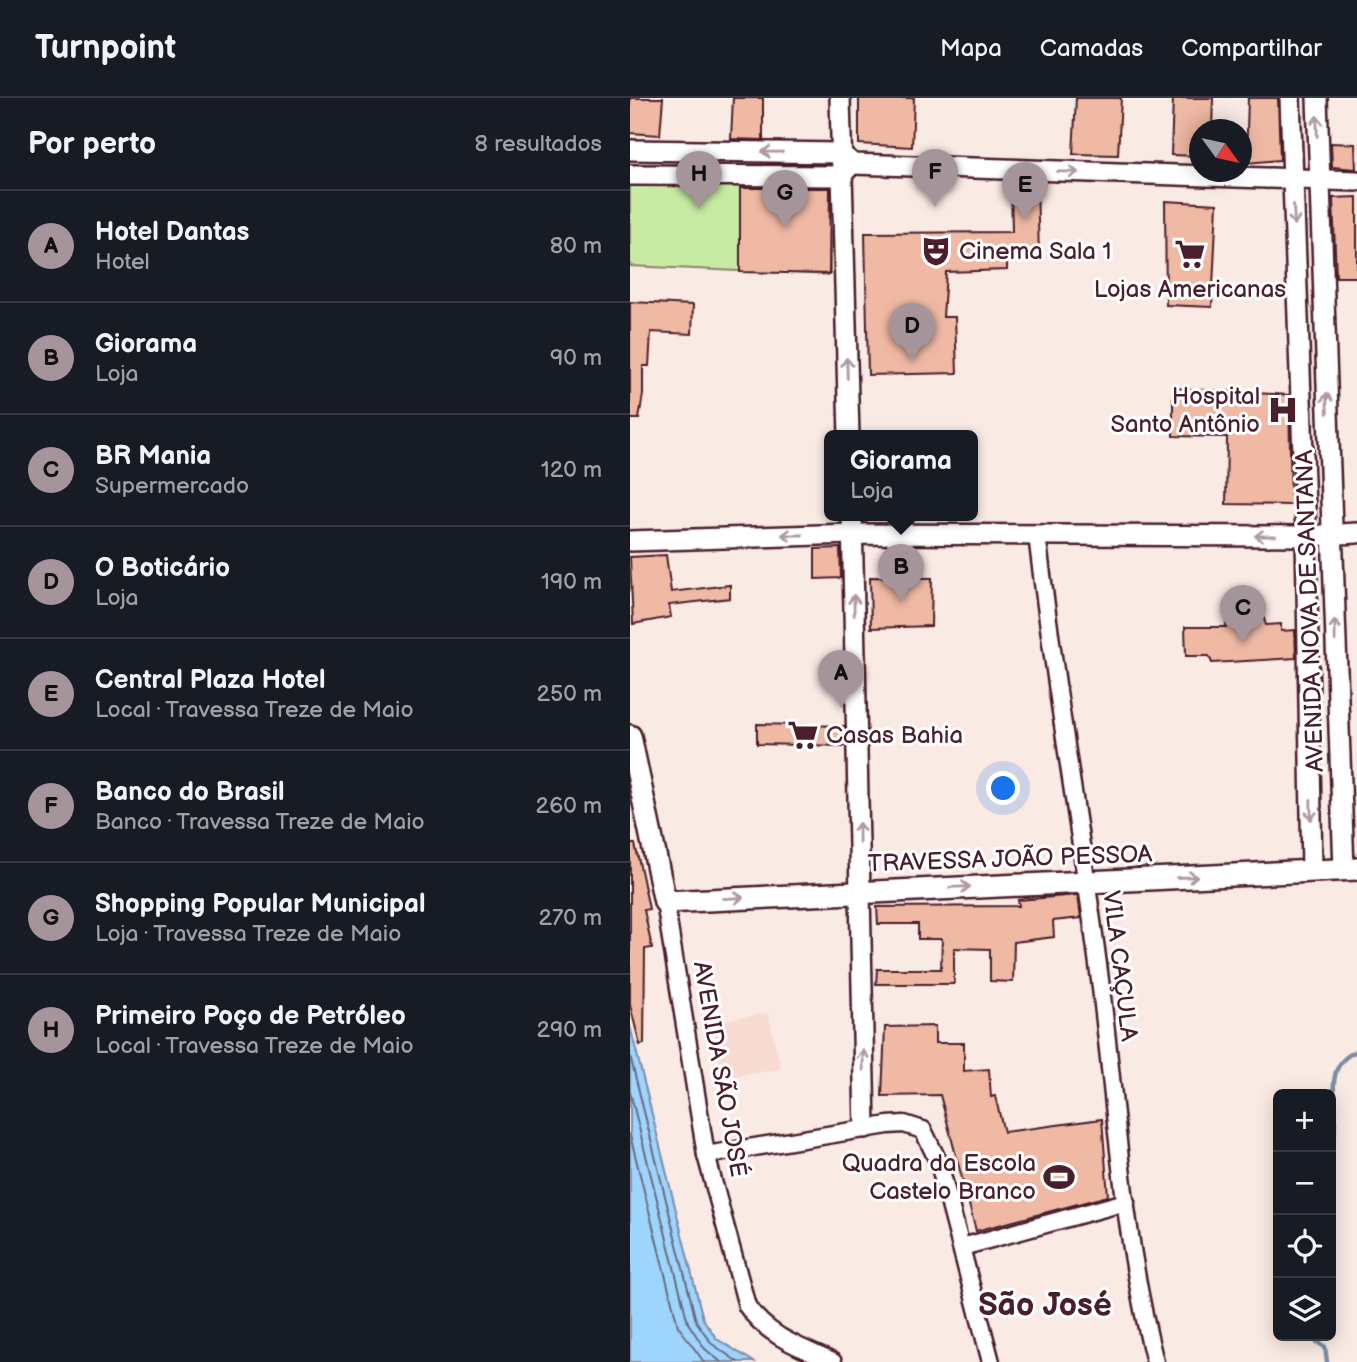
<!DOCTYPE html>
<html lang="pt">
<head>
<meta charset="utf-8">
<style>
	:root { --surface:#171b24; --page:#20242c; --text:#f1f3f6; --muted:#9ea1a6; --line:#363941; --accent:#a6949b }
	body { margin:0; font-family:"Balsamiq Sans",sans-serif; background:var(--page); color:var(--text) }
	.controls { position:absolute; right:21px; bottom:21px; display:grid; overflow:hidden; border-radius:10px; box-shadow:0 4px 18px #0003 }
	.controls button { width:63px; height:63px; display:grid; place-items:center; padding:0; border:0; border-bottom:2px solid var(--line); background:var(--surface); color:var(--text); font:35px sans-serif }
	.compass { position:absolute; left:559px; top:21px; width:63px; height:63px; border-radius:50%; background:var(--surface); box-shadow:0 4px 18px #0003; rotate:123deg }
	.you { position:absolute; left:374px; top:691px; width:24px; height:24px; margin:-18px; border:5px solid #fff; border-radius:50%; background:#1a73e8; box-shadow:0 0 0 10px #1a73e833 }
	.badge { display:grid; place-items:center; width:46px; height:46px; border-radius:50%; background:var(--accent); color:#111; font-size:23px; font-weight:700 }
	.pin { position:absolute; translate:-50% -58px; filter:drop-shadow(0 2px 4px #0008) }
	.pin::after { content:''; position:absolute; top:37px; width:24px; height:21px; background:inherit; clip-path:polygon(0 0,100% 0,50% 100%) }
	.popup { position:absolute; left:194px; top:332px; width:154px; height:91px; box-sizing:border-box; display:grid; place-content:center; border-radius:10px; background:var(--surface); filter:drop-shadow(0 2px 5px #0005); font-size:23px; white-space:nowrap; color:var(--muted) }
	.popup b { font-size:26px; color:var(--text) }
	.popup::after { content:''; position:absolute; left:50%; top:100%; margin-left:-14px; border:14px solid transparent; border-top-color:var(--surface) }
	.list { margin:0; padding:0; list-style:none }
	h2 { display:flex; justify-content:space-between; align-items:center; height:91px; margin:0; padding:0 28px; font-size:30px }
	h2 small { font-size:23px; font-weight:400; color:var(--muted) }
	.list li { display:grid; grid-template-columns:46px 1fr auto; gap:21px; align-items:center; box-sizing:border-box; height:112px; padding:0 28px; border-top:2px solid var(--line) }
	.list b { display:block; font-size:26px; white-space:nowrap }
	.list p { margin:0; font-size:23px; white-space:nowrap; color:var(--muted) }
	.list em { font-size:23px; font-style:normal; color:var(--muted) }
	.icon { flex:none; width:38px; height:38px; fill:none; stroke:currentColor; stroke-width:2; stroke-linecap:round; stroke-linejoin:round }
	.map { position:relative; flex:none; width:727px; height:1264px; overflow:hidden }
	header { display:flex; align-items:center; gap:42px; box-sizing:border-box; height:98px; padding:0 35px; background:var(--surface); border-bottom:2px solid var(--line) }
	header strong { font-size:33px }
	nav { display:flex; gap:38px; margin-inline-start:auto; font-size:24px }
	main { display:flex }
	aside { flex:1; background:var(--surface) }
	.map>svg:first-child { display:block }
	.built { fill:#f7dbd1 }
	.green { fill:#c8eba4; stroke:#898568; stroke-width:2 }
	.water { fill:#9ed5fd; stroke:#7c8ca9; stroke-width:2 }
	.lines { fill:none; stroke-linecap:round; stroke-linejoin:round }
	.shore { stroke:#6c687f; stroke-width:2 }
	.stream { stroke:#7c8ca9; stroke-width:4.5 }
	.building { fill:#efb9a4; stroke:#4a1f2b; stroke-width:2 }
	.minor-casing { stroke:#4a1f2b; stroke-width:21 }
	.tertiary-casing { stroke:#4a1f2b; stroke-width:24 }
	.secondary-casing { stroke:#4a1f2b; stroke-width:26 }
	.minor { stroke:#fff; stroke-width:16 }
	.tertiary { stroke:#fff; stroke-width:19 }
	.secondary { stroke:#fff; stroke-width:21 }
	.oneway { stroke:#ae9aa0 }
	.labels { text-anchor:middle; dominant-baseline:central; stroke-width:6; stroke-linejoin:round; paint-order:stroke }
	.poi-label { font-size:24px; fill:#4a1f2b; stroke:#fff; text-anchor:start }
	.street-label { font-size:24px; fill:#4a1f2b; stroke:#fff }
	.district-label { font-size:32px; font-weight:bold; fill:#4a1f2b; stroke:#fff }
</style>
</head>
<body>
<header>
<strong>Turnpoint</strong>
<nav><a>Mapa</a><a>Camadas</a><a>Compartilhar</a></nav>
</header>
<main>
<aside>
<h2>Por perto<small>8 resultados</small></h2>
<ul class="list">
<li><span class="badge">A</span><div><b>Hotel Dantas</b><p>Hotel</p></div><em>80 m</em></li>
<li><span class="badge">B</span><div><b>Giorama</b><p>Loja</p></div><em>90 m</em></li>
<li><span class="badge">C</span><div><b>BR Mania</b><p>Supermercado</p></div><em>120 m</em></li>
<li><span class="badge">D</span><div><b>O Boticário</b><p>Loja</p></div><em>190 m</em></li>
<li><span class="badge">E</span><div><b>Central Plaza Hotel</b><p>Local · Travessa Treze de Maio</p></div><em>250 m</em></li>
<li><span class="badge">F</span><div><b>Banco do Brasil</b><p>Banco · Travessa Treze de Maio</p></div><em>260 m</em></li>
<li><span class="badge">G</span><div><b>Shopping Popular Municipal</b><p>Loja · Travessa Treze de Maio</p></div><em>270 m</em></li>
<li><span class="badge">H</span><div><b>Primeiro Poço de Petróleo</b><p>Local · Travessa Treze de Maio</p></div><em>290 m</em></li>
</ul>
</aside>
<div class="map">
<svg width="727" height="1264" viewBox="0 0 727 1264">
	<rect width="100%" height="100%" fill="#faeae4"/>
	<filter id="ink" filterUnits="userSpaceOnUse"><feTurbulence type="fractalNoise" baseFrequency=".0143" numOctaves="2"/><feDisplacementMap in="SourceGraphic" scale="14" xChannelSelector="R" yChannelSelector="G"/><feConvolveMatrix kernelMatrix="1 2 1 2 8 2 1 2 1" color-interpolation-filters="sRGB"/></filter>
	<g filter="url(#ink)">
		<path class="built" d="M138,915L151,971L93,980L84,924Z"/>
		<path class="green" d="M0,84L201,85L200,177L0,168Z"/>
		<path class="water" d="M0,928L73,1221L87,1241L124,1264H0Z"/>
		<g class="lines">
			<g class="shore">
				<path d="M0,957L66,1223L82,1246L108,1264"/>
				<path d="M0,994L58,1225L75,1251L91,1264"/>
				<path d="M0,1037L48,1228L74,1264"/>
			</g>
			<g class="stream">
				<path d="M701,1047C714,1017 686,969 727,953"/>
				<path d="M678,1238L695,1249L697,1264"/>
			</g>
		</g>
		<g class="building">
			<path d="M0,0H33L30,37L0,35Z"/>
			<path d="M103,0H133V42L101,41Z"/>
			<path d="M229,0H284L282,49L229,46Z"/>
			<path d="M446,0H491L488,57L443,56Z"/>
			<path d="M543,0H583L582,32H570V58L541,57Z"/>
			<path d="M618,0H648L650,62L616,65Z"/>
			<path d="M701,45L725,46L726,71L702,69Z"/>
			<path d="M381,87H407L409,157L377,158V172L316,174L313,219H325L327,275L238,277L235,135L382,134Z"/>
			<path d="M110,90H200L199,176L110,174Z"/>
			<path d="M727,99V179H706L703,100Z"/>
			<path d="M535,103L587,106L582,209L536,207Z"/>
			<path d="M0,204L63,207L62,236L21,234L19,268H13V296L9,321H0Z"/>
			<path d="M543,290L659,297L661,407L596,406L597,339L543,338Z"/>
			<path d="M210,450L211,480L185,481V451Z"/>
			<path d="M36,457L41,494L100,487V500L39,507L41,519L3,526L0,459Z"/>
			<path d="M240,479L302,480L301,528L241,530Z"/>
			<path d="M633,518L636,527L651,526V533L665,532L666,560L582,565L579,558H556L555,529H596L597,519Z"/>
			<path d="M127,626L214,628L215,648L127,646Z"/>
			<path d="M0,746H5L12,777L19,811L14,812L22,850L15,851L14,946L10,947L0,907Z"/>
			<path d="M448,797L451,820L423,823L424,839L384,844L383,884L360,883V851L324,850V886H246L247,871H311L312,841H288V826H248L247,809L389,808L388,802Z"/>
			<path d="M305,928V945H334V973L359,971L361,999L365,998L374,1034L472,1021L478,1098L346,1133L310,997L252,998L255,929Z"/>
		</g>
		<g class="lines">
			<g class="minor-casing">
				<g id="minor">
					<path d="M407,436C424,585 451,733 470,882C486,1009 493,1140 525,1264"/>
					<path d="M35,804L76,1057L117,1208C138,1239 170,1249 203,1264"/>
					<path d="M76,1057L258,1027L274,1026L293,1032L309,1065L361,1264"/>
					<path d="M332,1149L496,1104"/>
				</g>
			</g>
			<g class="tertiary-casing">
				<g id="tertiary">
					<path d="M210,0L219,338"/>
					<path d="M660,0L676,438L682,773"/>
					<path d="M687,0L714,772"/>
					<path d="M0,52L210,55L223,66L727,83"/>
					<path d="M0,77L211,78L219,69"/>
					<path d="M222,418L235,1030"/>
					<path d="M0,443L223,436L676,438L727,435"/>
				</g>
			</g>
			<g class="secondary-casing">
				<path id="secondary" d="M0,638L35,804L727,771"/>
			</g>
			<use href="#minor" class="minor"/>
			<use href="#tertiary" class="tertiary"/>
			<use href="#secondary" class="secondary"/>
		</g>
		<defs><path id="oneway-shaft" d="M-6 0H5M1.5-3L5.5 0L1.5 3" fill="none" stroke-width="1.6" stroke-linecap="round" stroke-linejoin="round" transform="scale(1.75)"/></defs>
		<g class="oneway">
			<use href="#oneway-shaft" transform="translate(687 28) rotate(-91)"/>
			<use href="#oneway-shaft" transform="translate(142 54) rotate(-179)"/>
			<use href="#oneway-shaft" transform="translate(438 74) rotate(2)"/>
			<use href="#oneway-shaft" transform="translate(664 117) rotate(87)"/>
			<use href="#oneway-shaft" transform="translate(217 270) rotate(-92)"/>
			<use href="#oneway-shaft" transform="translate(697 305) rotate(-92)"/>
			<use href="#oneway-shaft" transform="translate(162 437) rotate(180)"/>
			<use href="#oneway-shaft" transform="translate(635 438) rotate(-180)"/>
			<use href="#oneway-shaft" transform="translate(224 507) rotate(-91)"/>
			<use href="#oneway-shaft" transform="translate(705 532) rotate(-91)"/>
			<use href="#oneway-shaft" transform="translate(681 712) rotate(89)"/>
			<use href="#oneway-shaft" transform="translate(229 735) rotate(-91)"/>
			<use href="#oneway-shaft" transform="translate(557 779) rotate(-3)"/>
			<use href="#oneway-shaft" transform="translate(330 789) rotate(-2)"/>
			<use href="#oneway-shaft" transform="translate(103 800) rotate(-3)"/>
			<use href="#oneway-shaft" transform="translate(233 962) rotate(-91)"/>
		</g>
	</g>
	<defs>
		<g id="theatre-bare" transform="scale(2.415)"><path d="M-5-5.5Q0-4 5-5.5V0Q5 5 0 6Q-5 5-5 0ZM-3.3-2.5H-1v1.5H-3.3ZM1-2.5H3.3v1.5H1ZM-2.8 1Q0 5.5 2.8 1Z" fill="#4a1f2b" stroke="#fff" stroke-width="2.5" paint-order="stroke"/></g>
		<g id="supermarket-bare" transform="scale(2.415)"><path d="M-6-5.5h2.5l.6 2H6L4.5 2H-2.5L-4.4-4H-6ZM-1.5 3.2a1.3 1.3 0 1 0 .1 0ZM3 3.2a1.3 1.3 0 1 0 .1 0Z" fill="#4a1f2b" stroke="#fff" stroke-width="2.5" paint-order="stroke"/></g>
		<g id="hospital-bare" transform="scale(2.415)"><path d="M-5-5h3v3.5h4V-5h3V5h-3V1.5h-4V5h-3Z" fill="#4a1f2b" stroke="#fff" stroke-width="2.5" paint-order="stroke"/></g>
		<g id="stadium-bare" transform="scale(2.415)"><path d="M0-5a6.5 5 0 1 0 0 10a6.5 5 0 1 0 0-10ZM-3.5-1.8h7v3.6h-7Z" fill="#4a1f2b" stroke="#fff" stroke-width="2.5" paint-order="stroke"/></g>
	</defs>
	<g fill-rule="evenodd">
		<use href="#theatre-bare" x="306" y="153"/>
		<use href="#supermarket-bare" x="560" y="156"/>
		<use href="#hospital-bare" x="653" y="312"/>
		<use href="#supermarket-bare" x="173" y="637"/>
		<use href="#stadium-bare" x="429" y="1079"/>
	</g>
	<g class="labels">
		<g class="poi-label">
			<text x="329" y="153">Cinema Sala 1</text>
			<text x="560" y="191" text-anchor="middle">Lojas Americanas</text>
			<text x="630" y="298" text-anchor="end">Hospital<tspan x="630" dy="28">Santo Antônio</tspan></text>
			<text x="196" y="637">Casas Bahia</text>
			<text x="406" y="1065" text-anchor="end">Quadra da Escola<tspan x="406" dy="28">Castelo Branco</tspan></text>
		</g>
		<g class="street-label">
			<text transform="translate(680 513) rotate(-92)">AVENIDA NOVA DE SANTANA</text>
			<text transform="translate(380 761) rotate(-2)">TRAVESSA JOÃO PESSOA</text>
			<text transform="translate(490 868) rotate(83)">VILA CAÇULA</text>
			<text transform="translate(90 971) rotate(80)">AVENIDA SÃO JOSÉ</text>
		</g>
		<g class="district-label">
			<text x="415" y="1207">São José</text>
		</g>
	</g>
</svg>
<div class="controls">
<button>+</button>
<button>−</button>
<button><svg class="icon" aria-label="locate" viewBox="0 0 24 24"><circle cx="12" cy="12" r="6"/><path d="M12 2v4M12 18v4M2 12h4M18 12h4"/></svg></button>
<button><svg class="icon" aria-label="layers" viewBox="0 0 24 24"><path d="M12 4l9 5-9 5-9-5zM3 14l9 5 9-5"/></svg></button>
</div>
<svg class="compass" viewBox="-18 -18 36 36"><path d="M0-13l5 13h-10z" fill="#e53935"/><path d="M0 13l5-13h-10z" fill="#9ea1a6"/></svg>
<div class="you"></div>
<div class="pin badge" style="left:211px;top:610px">A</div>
<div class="pin badge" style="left:271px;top:504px">B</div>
<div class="popup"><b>Giorama</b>Loja</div>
<div class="pin badge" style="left:613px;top:545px">C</div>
<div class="pin badge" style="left:282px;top:263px">D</div>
<div class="pin badge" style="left:395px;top:122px">E</div>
<div class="pin badge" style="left:305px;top:109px">F</div>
<div class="pin badge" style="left:155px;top:130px">G</div>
<div class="pin badge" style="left:69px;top:111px">H</div>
</div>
</main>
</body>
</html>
